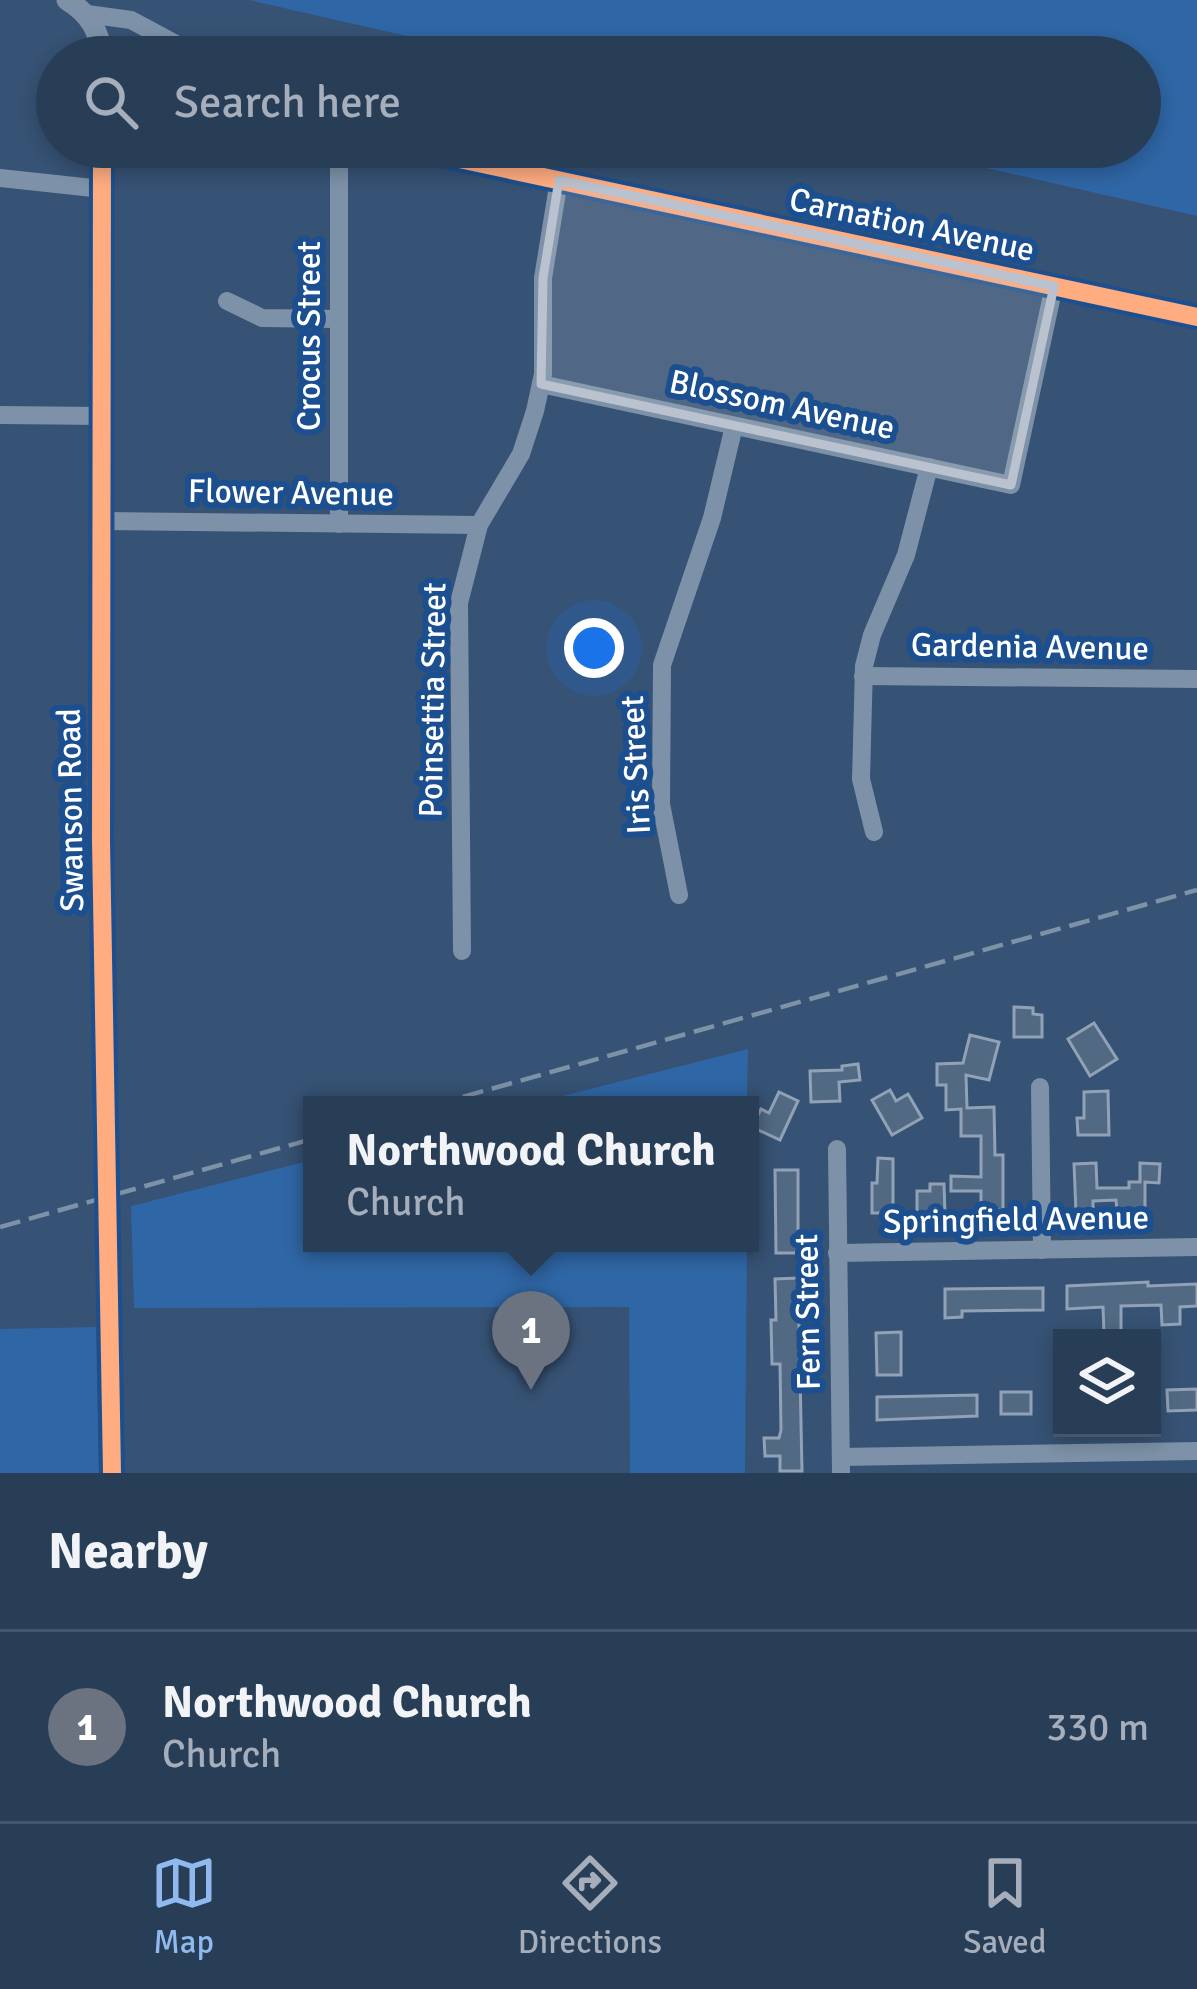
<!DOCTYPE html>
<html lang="en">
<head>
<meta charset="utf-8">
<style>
	:root { --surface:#283e57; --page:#344961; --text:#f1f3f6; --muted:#a5aeba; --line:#44576d; --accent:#90b9f0 }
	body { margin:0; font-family:Signika,sans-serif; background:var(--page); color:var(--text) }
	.controls { position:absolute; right:36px; bottom:36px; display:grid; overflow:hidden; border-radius:0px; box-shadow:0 6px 18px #0003 }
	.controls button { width:108px; height:108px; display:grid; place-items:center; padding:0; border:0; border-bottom:3px solid var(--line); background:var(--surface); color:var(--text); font:60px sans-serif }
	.you { position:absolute; left:594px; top:648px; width:42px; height:42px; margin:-30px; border:9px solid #fff; border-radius:50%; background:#1a73e8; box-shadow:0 0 0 18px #1a73e833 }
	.badge { display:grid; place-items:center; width:78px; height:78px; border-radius:50%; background:var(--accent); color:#fff; font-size:39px; font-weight:700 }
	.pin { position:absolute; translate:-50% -99px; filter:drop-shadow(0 3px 6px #0008) }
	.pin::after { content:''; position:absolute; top:63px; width:42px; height:36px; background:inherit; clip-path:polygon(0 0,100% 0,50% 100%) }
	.popup { position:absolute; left:303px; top:1096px; width:456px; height:156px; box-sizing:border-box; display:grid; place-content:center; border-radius:0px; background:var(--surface); filter:drop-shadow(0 3px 9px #0005); font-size:39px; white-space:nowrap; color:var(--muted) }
	.popup b { font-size:45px; color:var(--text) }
	.popup::after { content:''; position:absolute; left:50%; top:100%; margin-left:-24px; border:24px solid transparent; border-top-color:var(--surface) }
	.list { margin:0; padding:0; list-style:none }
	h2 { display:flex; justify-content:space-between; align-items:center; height:156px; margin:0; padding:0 48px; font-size:51px }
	h2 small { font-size:39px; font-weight:400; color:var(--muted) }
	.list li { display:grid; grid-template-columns:78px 1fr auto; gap:36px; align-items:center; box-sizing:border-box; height:192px; padding:0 48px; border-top:3px solid var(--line) }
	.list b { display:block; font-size:45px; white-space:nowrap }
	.list p { margin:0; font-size:39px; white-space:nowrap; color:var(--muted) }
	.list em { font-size:39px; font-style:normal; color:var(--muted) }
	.icon { flex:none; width:66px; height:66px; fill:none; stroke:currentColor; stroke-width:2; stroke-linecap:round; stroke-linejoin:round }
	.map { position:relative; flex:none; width:1197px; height:1473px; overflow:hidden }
	.search { position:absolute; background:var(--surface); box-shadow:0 6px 18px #0003; left:36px; right:36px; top:36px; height:132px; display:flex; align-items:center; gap:30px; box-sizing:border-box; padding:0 42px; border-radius:66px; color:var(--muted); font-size:45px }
	.sheet { height:348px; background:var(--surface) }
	nav { display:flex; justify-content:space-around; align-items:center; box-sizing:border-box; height:168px; border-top:3px solid var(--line); background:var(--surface); font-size:33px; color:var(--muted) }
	nav a { display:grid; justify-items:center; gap:6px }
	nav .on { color:var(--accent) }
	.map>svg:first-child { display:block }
	.green { fill:#2f66a5 }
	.building { fill:#526984; stroke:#92a2b6; stroke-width:3 }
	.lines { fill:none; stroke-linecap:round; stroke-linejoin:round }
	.minor { stroke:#7d92a8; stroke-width:18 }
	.tertiary { stroke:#7d92a8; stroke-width:21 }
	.rail { stroke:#7e92a7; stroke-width:4.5; stroke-dasharray:21 9; stroke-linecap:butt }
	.cycleway-casing { stroke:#1b4f8f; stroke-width:26 }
	.cycleway { stroke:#ffac80; stroke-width:18 }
	.marked { fill:#b9c2ce; fill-opacity:0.2; stroke:#b9c2ce; stroke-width:9; stroke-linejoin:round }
	.labels { text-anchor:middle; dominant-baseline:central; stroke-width:12; stroke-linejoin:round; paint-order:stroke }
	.street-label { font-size:33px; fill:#fff; stroke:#1b4f8f }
</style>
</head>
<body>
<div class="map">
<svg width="1197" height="1473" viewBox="0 0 1197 1473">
	<rect width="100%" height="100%" fill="#365274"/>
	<g class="green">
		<path d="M249,0H1197V216L894,147H1140V57H499Z"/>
		<path d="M748,1049L747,1105H527Z"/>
		<path d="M312,1160V1243H747L745,1473H630L629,1307L134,1308L131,1206Z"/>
		<path d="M96,1327L99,1473H0V1329Z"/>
	</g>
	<g class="building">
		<path d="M1014,1007L1033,1008V1014L1042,1015V1037H1014Z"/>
		<path d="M1094,1023L1117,1059L1090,1076L1068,1039Z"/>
		<path d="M970,1035L999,1042L989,1080L966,1075L967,1108L994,1107L995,1155H1003V1210H981V1191H951V1176L981,1177V1136H961V1109L946,1110V1085H937V1064L963,1063Z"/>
		<path d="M858,1064L860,1080L839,1082L840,1101L811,1102L810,1071L842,1070V1066Z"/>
		<path d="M890,1090L896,1101L908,1094L922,1118L892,1135L872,1100Z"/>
		<path d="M1108,1091L1109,1135H1078L1077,1118H1084V1092Z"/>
		<path d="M779,1092L798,1101L780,1140L752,1127L761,1109L769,1113Z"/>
		<path d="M878,1158L893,1159V1213H872V1183H877Z"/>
		<path d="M1096,1163L1097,1188H1129V1182H1140V1163L1160,1164L1159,1183L1145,1182V1210H1117L1116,1200L1093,1201V1212H1076L1074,1164Z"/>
		<path d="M775,1170H798V1253H776Z"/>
		<path d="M930,1184H944L945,1214H917V1191H930Z"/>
		<path d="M798,1278L802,1471H780V1456H765L764,1438H779L781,1430L780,1364H772L771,1320H776L775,1279Z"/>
		<path d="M1148,1282V1286L1197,1284V1306L1180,1307V1324L1162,1325L1161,1305L1121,1306V1333L1104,1334L1103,1307L1067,1309V1286Z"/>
		<path d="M1043,1288V1310L962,1311V1317L945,1318V1289Z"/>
		<path d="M901,1332V1375H877L876,1333Z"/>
		<path d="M1197,1389V1410L1168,1411L1167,1390Z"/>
		<rect x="1001" y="1392" width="30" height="22"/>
		<path d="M977,1395V1416L877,1420V1397Z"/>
	</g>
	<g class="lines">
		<g class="minor">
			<path d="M87,14L131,20L200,57"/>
			<path d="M339,147V524"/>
			<path d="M403,147L1197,317"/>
			<path d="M0,178L102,189"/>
			<path d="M227,301L262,318L339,319"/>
			<path d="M541,384L1011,485L1054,286"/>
			<path d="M0,415L103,416"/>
			<path d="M103,521L479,525"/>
			<path d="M863,676L1197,679"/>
			<path d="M874,832L861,779L864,666L872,635L906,555L929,467"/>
			<path d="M679,895L661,804L662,665L712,518L734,426"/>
			<path d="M462,951L459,603L479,525L521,454L535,411L543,374V278L559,180"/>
			<path d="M1040,1087L1042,1250"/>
			<path d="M837,1149L841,1473"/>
			<path d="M837,1253L1197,1247"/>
			<path d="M841,1457L1197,1451"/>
		</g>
		<g class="tertiary">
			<path d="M67,0C90,14 99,31 103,57"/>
			<path d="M102,147L101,841L112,1473"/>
		</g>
		<g class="rail">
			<path d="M434,1105L1197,890"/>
			<path d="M0,1227L312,1139"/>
		</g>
		<g class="cycleway-casing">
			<g id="cycleway">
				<path d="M102,147L101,841L112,1473"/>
				<path d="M403,147L1197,317"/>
			</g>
		</g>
		<use href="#cycleway" class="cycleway"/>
	</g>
	<path class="marked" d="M559,180L1054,286L1011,485L541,384L543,278Z"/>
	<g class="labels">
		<g class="street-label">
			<text transform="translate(912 225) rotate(12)">Carnation Avenue</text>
			<text transform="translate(309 336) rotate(-90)">Crocus Street</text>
			<text transform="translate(782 405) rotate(12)">Blossom Avenue</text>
			<text transform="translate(291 493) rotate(1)">Flower Avenue</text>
			<text transform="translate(1030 647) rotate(1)">Gardenia Avenue</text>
			<text transform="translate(433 700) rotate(-89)">Poinsettia Street</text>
			<text transform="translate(636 765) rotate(-93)">Iris Street</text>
			<text transform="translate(71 810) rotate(-91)">Swanson Road</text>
			<text transform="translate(1016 1220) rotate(-1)">Springfield Avenue</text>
			<text transform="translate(808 1312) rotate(-91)">Fern Street</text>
		</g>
	</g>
</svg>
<div class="controls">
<button><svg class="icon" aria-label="layers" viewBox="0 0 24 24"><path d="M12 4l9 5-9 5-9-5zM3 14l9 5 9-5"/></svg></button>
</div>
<div class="you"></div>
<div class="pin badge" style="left:531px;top:1390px;background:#6b7280">1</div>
<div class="popup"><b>Northwood Church</b>Church</div>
<div class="search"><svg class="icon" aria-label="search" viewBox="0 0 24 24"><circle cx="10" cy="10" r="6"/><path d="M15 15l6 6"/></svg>Search here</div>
</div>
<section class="sheet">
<h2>Nearby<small></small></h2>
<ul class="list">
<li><span class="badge" style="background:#6b7280">1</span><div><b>Northwood Church</b><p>Church</p></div><em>330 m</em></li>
</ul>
</section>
<nav>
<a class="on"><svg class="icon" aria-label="map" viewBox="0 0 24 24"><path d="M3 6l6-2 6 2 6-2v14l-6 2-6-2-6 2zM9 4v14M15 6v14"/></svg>Map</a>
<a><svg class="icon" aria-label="directions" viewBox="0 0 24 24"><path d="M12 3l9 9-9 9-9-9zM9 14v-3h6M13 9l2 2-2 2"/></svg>Directions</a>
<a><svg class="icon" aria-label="saved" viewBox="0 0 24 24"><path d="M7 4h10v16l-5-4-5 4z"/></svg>Saved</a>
</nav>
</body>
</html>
